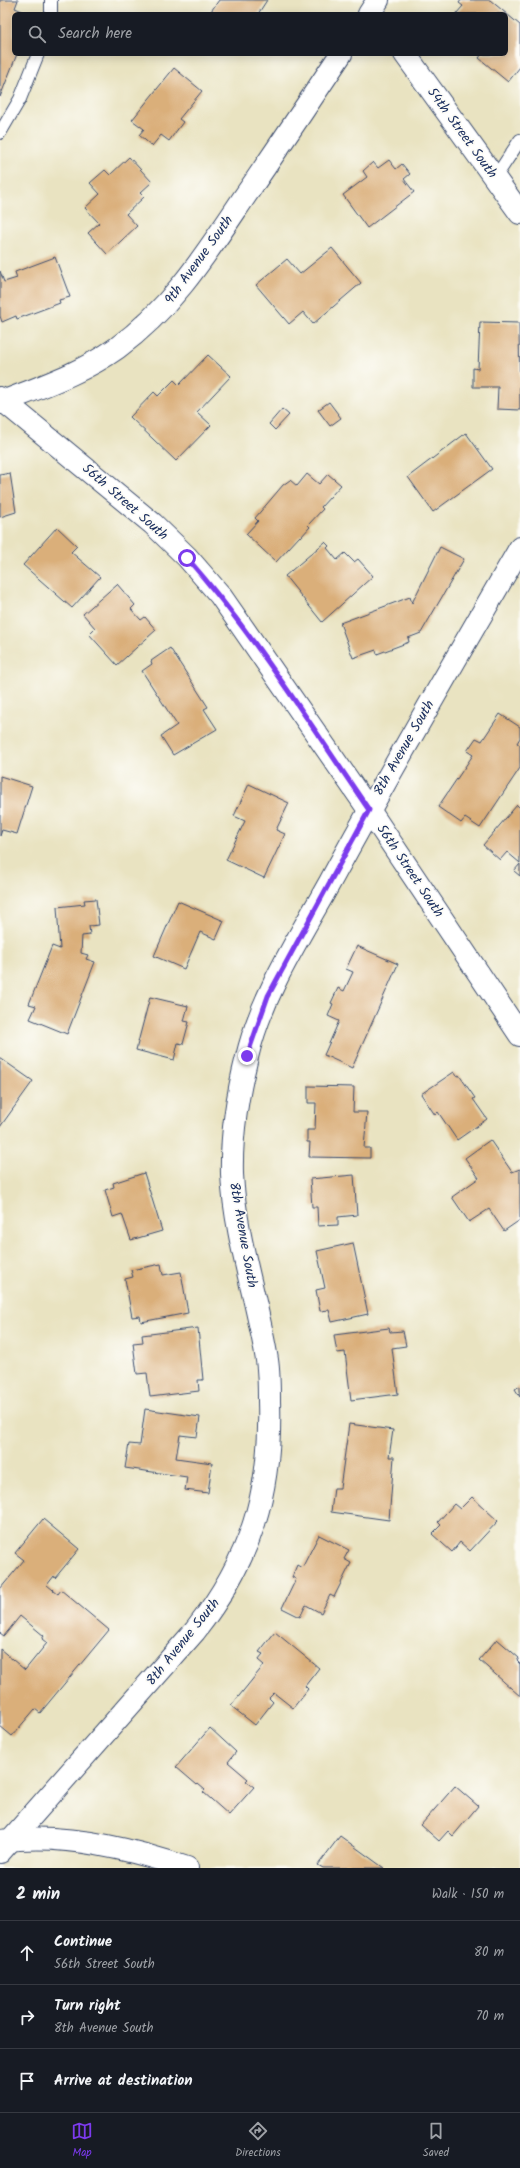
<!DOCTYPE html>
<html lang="en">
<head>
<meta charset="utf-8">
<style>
	:root { --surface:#171b24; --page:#242831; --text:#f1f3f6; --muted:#9ea1a6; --line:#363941; --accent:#7c3aed }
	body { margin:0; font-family:Kalam,sans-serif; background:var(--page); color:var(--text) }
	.stop { position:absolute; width:12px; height:12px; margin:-9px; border:3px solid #7c3aed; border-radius:50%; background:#fff }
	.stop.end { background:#7c3aed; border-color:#fff; box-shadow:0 1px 4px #0008 }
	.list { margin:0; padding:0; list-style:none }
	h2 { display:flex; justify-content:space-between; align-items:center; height:52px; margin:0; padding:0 16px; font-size:17px }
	h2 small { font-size:13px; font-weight:400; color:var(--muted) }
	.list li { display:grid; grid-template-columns:26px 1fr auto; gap:12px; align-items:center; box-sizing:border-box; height:64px; padding:0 16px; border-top:1px solid var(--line) }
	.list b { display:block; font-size:15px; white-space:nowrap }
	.list p { margin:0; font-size:13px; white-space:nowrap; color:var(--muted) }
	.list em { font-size:13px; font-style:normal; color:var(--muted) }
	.icon { flex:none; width:22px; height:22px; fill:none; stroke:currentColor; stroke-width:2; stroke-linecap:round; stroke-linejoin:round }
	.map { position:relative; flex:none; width:520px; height:1868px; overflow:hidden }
	.search { position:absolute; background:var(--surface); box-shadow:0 2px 10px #0003; left:12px; right:12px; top:12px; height:44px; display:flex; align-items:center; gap:10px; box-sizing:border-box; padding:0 14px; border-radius:6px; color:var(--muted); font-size:15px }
	.sheet { height:244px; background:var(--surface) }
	nav { display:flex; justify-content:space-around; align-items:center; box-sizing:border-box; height:56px; border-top:1px solid var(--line); background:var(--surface); font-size:11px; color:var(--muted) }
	nav a { display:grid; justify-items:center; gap:2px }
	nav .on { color:var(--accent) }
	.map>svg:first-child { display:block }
	.building { fill:#daaf7a }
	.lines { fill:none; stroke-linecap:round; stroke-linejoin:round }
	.service-casing { stroke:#3a4a6d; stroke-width:14 }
	.minor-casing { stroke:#3a4a6d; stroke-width:24 }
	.tertiary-casing { stroke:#3a4a6d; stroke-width:24 }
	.service { stroke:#fff; stroke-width:12 }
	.minor { stroke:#fff; stroke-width:22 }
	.tertiary { stroke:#fff; stroke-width:22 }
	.route { stroke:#7c3aed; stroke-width:5 }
	.labels { text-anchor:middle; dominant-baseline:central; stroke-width:3.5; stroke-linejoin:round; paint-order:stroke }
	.street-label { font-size:14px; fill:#1b2f5e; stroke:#fdfcf7 }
</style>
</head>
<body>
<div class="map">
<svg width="520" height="1868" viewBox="0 0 520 1868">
	<rect width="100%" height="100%" fill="#fdfcf7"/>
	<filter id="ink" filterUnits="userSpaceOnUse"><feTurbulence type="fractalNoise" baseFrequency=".025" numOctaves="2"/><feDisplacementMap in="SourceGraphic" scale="8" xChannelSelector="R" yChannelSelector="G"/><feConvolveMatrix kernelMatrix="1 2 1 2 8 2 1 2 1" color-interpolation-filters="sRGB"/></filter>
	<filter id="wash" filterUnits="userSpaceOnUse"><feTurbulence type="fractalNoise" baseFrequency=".012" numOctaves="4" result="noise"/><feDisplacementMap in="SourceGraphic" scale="16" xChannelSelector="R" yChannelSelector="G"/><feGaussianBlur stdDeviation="0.9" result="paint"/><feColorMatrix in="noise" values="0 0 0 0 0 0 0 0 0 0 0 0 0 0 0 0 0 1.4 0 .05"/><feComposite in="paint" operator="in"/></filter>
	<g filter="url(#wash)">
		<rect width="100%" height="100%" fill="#e9e3c1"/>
		<g id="blocks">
			<g class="building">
				<path d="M0,0H18L15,8L29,14H14V54H17L0,97Z"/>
				<path d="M219,0H267L258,14H209Z"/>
				<path d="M461,0H490L520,25V67L508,82L479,58L482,54H506V14H456L463,6L459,3Z"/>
				<path d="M174,68L202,91L179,119L183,122L169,141L161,135L152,146L139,135L144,129L132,120Z"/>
				<path d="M129,157L152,182L140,193L144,197L126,214L137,226L107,254L88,233L99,223L85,208L100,194L90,183L105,170L110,175Z"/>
				<path d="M389,160L396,169L402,164L410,174L404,179L414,192L367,228L343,195L367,177L363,171L373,162L378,168Z"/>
				<path d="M332,248L361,283L313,324L303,312L289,324L256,285L287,259L300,274Z"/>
				<path d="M55,257L70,297L59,300L60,303L17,319L16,316L2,322L0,316V271L4,282L17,278L15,272Z"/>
				<path d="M480,322L519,323L520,410L497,409L498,387H473V368L478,369Z"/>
				<path d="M208,355L231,376L197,412L211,425L176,461L130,417L154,392L158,396L174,380L179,385Z"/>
				<path d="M329,402L341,418L330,426L318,410Z"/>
				<path d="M282,409L289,415L275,430L269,424Z"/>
				<path d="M466,433L492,469L433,512L408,477Z"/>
				<path d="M10,473L16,512L0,517V475Z"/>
				<path d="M307,474L319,484L328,474L341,485L321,507L323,509L308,525L310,527L301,537L300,536L276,562L246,534L258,521L255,518L283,485L290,480L297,486Z"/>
				<path d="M57,527L77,546L71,552L100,577L72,608L23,565Z"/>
				<path d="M325,542L329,546L327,548L337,560L345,553L354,562L358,559L373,576L322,622L285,576Z"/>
				<path d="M440,547L464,559L421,633L408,638L409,642L377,654L376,650L353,658L340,623L410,597L412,603Z"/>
				<path d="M117,584L135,605L131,609L141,620L145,617L156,630L117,665L89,634L95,628L83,614Z"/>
				<path d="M170,648L208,707L204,709L217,729L173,755L161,736L177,725L142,671L152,664L151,661Z"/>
				<path d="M500,714L520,727V738L517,743L520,745V768L480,828L465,818L461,823L438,807L473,755L467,751L476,738L482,741Z"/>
				<path d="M0,776L32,786L17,834L2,830L0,836Z"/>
				<path d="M249,784L289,803L276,830L285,834L264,878L226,860L245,821L234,816Z"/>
				<path d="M517,805L520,808V863L507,852L500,860L483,845Z"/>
				<path d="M520,864V876L514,871Z"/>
				<path d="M96,899L99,925L89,926L90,935L82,936L81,953L88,955L86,959L95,962L67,1034L30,1019L36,1006L29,1004L52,946L60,949L57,907L85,904L84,900Z"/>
				<path d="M178,901L224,921L216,939L200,932L184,969L154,956Z"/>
				<path d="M357,946L398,964L352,1068L324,1055L339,1021L328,1016L333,1004L331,1003L338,988L344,991L353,972L346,969Z"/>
				<path d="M150,997L188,1006L184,1021L189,1022L183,1044L178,1043L174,1060L136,1050Z"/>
				<path d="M0,1058L33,1081L0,1127Z"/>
				<path d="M454,1072L457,1076L459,1075L475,1098L473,1099L487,1119L457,1140L438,1112L435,1115L421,1094Z"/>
				<path d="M308,1086L354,1087L353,1112H367L364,1148H370V1158L309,1157L310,1142H307V1130H315L316,1103H308Z"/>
				<path d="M490,1140L512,1172L520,1169V1220L504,1231L489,1209L469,1222L452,1197L479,1178L465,1158Z"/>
				<path d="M144,1173L162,1231L131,1240L122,1214L113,1217L105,1190L114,1187L113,1183Z"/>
				<path d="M354,1175L357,1215L338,1217V1225L318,1226L317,1207H312L310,1179Z"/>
				<path d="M353,1243L368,1314L332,1322L329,1310L320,1311L316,1290L325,1288L317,1251Z"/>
				<path d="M161,1264L163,1275L181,1272L188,1313L141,1322L140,1316L132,1317L125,1279L133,1277L131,1270Z"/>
				<path d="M198,1328L203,1380H198L199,1391L150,1397L147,1373L137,1374L133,1343L143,1342L142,1335Z"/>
				<path d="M389,1328L390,1332L403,1331L406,1346L392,1348L398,1394L351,1400L345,1352L337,1353L334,1335Z"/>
				<path d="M520,1386V1397L515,1389Z"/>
				<path d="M145,1409L200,1417L197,1437L180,1435L176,1458L212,1463L208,1493L185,1490L187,1477L125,1468L129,1444L140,1445Z"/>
				<path d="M349,1424L393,1430L389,1457H394L389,1520L331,1512L334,1488H340Z"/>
				<path d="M472,1497L498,1521L470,1551L460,1542L452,1552L432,1534L441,1525L438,1522L454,1504L460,1509Z"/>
				<path d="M43,1519L79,1549L55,1578L54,1576L47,1585L58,1594L61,1590L109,1630L40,1713L35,1709L12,1736L0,1726V1649L25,1670L47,1643L42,1639L44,1636L20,1616L4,1636L0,1633V1589L24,1560L15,1553Z"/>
				<path d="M319,1535L349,1550L344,1559L351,1563L334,1597L330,1595L321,1613L306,1605L300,1617L282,1608L296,1579L292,1577L297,1565L302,1568Z"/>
				<path d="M275,1632L319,1668L305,1686L308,1689L293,1708L274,1693L269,1698L273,1702L255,1725L231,1706L264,1665L258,1660L263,1654L259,1652Z"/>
				<path d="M497,1639L519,1658L517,1661L520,1664V1696L479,1660Z"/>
				<path d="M210,1728L236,1752L228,1762L248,1779L246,1781L254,1787L229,1815L203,1792L205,1790L198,1784L197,1785L176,1767Z"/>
				<path d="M455,1786L478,1806L453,1836L448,1831L439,1841L421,1825Z"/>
				<path d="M340,1836L384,1868H323L318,1865Z"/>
			</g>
		</g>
	</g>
	<g filter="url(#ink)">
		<use href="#blocks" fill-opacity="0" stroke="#3a4a6d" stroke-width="1"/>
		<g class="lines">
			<g class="service-casing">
				<g id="service">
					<path d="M51,14V0"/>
					<path d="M0,133L20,99L38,54"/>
					<path d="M495,178L520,140"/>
				</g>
			</g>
			<g class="minor-casing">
				<g id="minor">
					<path d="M369,14L378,0"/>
					<path d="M405,54L520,213"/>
					<path d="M0,403C40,387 82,373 117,348C172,308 206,254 243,199C276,151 309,102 341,54"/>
					<path d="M1,1841C62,1832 129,1848 187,1868"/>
					<path d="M0,1852L195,1631C251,1559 272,1492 269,1401C269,1387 269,1373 267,1360C257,1298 235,1237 232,1174C231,1134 237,1096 247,1057C262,994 299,938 330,882C391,769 456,659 520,548"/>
				</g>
			</g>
			<g class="tertiary-casing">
				<path id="tertiary" d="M0,398L153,524L187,557L220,595L369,810L520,1035"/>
			</g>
			<use href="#service" class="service"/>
			<use href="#minor" class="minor"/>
			<use href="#tertiary" class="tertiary"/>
		</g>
	</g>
	<g class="lines" filter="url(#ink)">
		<path class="route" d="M187,558C255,636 310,724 369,810L268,996L247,1056"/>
	</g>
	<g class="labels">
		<g class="street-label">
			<text transform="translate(462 133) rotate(54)">54th Street South</text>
			<text transform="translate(199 260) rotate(-54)">9th Avenue South</text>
			<text transform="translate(125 502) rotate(41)">56th Street South</text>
			<text transform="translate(404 748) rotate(-60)">8th Avenue South</text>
			<text transform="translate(410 871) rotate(56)">56th Street South</text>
			<text transform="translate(243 1235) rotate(80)">8th Avenue South</text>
			<text transform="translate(183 1642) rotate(-51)">8th Avenue South</text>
		</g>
	</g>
</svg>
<div class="stop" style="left:187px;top:558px"></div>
<div class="stop end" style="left:247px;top:1056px"></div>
<div class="search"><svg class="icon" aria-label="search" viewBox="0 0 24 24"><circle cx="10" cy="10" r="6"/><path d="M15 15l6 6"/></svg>Search here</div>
</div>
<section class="sheet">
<h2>2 min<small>Walk · 150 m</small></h2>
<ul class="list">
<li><svg class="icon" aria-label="ahead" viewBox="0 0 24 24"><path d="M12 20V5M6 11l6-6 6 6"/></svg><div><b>Continue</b><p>56th Street South</p></div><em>80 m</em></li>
<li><svg class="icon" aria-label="right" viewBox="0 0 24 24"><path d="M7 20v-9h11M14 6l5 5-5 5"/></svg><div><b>Turn right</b><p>8th Avenue South</p></div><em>70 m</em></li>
<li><svg class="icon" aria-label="arrive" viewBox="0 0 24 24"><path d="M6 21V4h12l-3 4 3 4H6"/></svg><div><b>Arrive at destination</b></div></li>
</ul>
</section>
<nav>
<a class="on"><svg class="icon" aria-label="map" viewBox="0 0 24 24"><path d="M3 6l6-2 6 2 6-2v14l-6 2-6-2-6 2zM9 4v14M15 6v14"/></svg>Map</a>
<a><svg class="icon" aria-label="directions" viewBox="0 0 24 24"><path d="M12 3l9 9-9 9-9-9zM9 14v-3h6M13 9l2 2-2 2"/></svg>Directions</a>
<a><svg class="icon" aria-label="saved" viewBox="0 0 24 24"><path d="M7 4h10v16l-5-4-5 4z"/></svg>Saved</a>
</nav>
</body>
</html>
